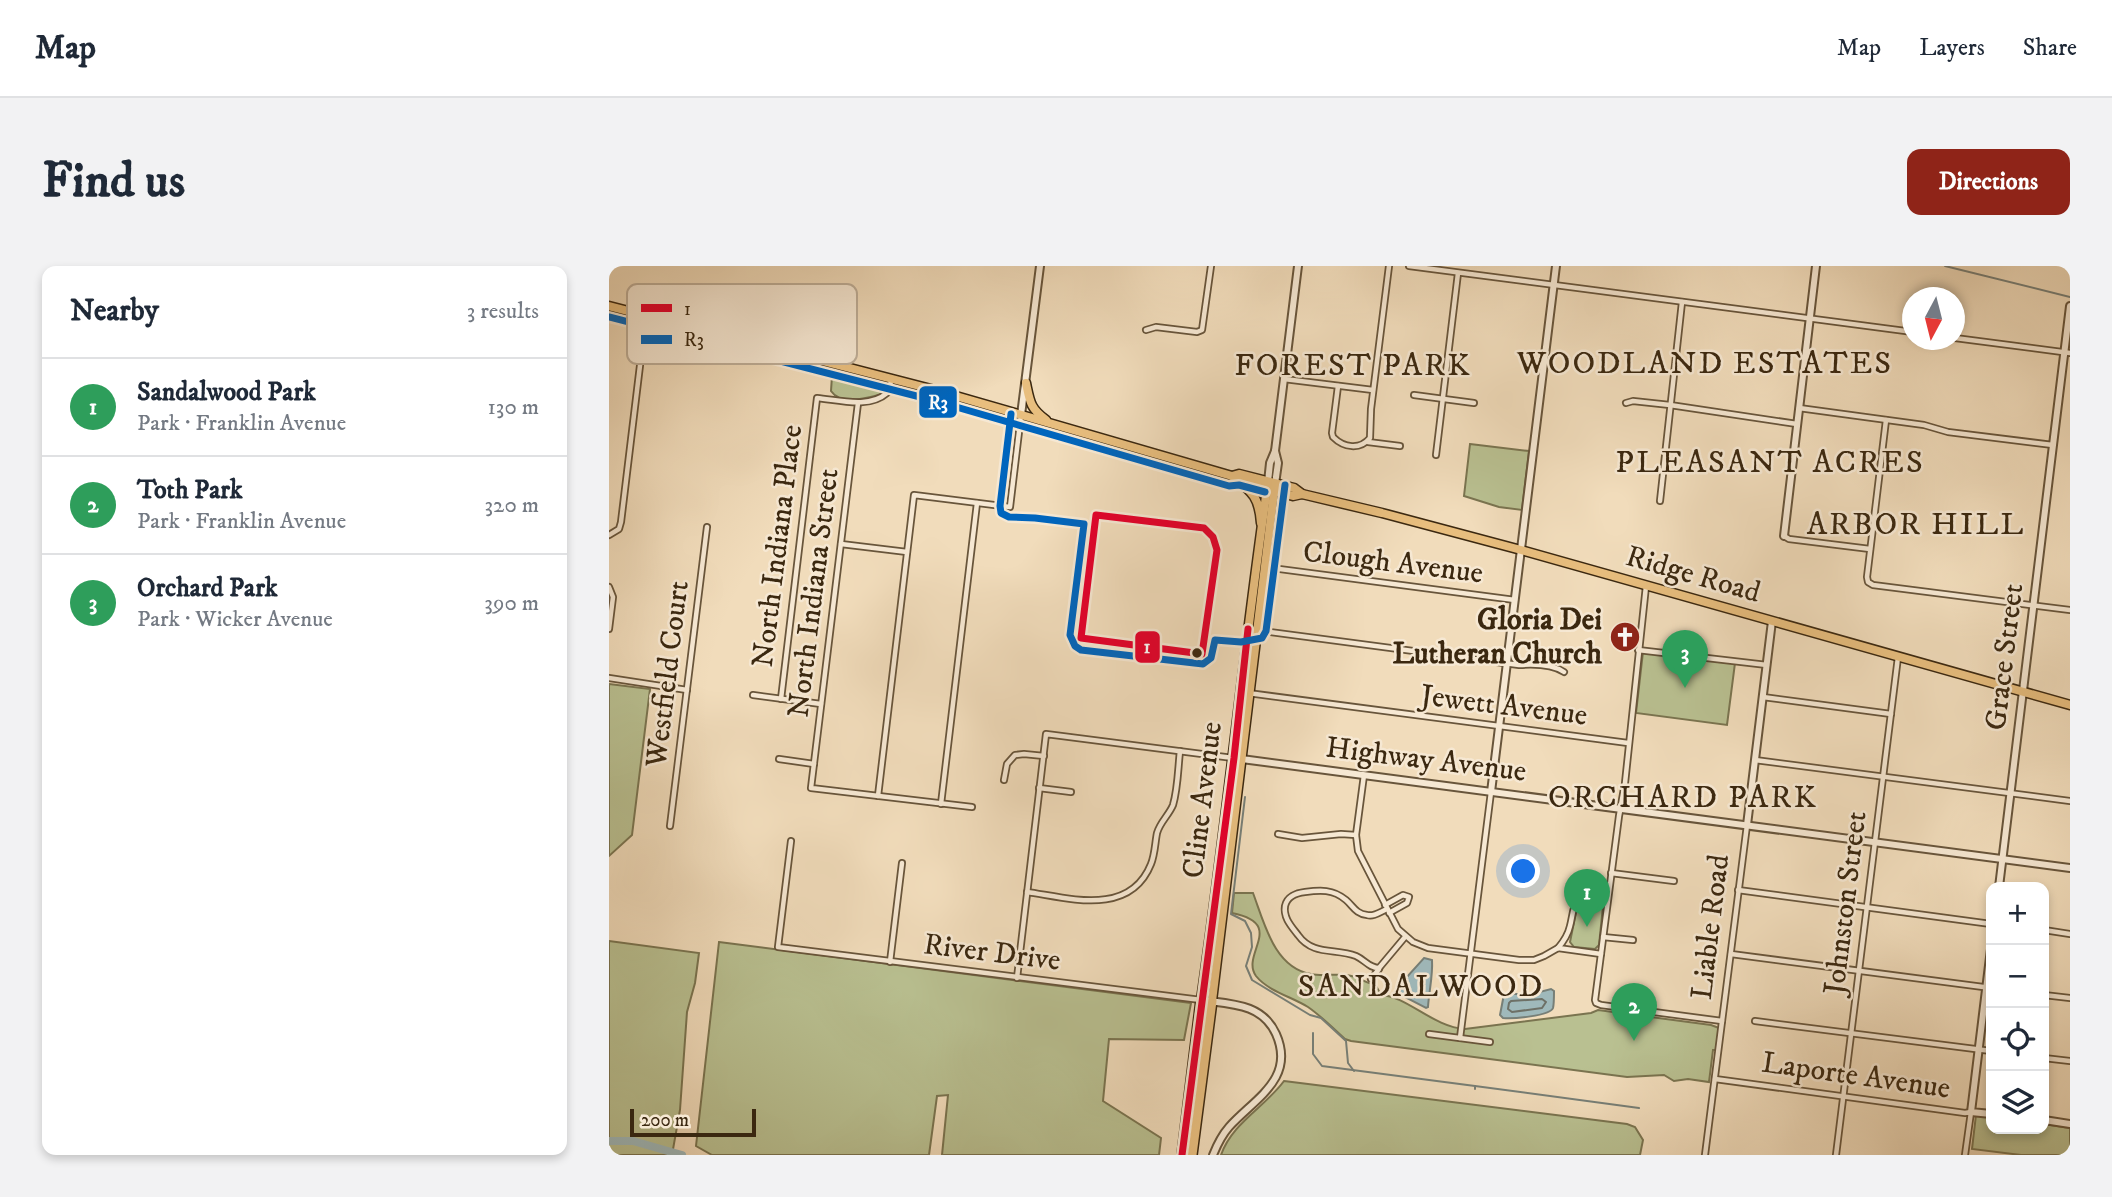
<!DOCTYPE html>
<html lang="en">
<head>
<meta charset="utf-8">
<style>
	:root { --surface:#fff; --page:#f2f2f3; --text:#1f2937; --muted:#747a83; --line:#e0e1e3; --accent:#8f2418 }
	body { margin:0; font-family:"IM FELL DW Pica",serif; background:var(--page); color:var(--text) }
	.controls { position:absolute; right:21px; bottom:21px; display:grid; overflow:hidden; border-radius:14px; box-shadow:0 4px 10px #0003 }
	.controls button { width:63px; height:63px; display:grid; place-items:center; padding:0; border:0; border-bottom:2px solid var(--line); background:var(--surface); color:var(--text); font:35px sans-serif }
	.compass { position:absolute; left:1293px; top:21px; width:63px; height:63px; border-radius:50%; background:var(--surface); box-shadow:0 4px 10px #0003; rotate:187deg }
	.scale { position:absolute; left:21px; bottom:18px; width:126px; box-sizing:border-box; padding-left:7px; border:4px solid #3b2810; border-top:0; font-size:19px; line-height:24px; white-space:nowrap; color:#3b2810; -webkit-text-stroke:5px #f6e8d3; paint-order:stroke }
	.you { position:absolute; left:915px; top:606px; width:24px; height:24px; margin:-18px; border:5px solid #fff; border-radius:50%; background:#1a73e8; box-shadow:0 0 0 10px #1a73e833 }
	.badge { display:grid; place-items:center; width:46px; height:46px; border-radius:50%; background:var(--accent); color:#fff; font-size:23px; font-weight:700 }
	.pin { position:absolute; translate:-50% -58px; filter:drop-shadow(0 2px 4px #0008) }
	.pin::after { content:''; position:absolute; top:37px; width:24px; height:21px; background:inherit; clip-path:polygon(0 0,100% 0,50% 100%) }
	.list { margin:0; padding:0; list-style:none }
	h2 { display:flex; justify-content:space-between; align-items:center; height:91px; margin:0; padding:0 28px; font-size:30px }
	h2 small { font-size:23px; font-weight:400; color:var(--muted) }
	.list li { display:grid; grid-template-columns:46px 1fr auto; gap:21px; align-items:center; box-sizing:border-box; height:98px; padding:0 28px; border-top:2px solid var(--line) }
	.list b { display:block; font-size:26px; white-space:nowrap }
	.list p { margin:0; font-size:23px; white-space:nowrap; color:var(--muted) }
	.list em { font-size:23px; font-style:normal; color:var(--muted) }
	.icon { flex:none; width:38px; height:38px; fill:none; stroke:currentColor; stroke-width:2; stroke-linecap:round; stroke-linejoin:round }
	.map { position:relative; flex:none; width:1461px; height:889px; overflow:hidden; border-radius:14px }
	header { display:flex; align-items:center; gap:42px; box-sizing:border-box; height:98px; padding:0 35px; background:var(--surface); border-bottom:2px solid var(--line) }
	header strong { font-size:33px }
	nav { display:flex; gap:38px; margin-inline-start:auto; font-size:24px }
	.intro { display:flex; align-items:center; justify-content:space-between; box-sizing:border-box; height:168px; padding:0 42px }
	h1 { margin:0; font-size:49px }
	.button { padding:18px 32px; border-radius:14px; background:var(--accent); color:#fff; font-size:24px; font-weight:700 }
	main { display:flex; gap:42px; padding:0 42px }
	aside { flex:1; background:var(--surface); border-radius:14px; box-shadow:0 4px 10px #0003 }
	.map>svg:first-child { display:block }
	.green { fill:#b9c091; stroke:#7a7450; stroke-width:2 }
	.water { fill:#9fb9bb; stroke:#777f77; stroke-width:2 }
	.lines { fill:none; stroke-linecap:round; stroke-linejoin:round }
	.shore { stroke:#6d7066; stroke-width:2 }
	.stream { stroke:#777f77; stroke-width:2 }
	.river { stroke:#9fb9bb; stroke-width:8 }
	.minor-casing { stroke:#68553b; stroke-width:8 }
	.tertiary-casing { stroke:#68553b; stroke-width:10 }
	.primary-casing { stroke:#3b2810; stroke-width:11 }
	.motorway-casing { stroke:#3b2810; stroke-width:12 }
	.minor { stroke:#f6e8d3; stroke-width:4.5 }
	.tertiary { stroke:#f6e8d3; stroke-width:6 }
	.primary { stroke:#e8be7e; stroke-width:8 }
	.motorway { stroke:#e8be7e; stroke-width:9 }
	.bus-1-casing { stroke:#f6e8d3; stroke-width:12 }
	.bus-2-casing { stroke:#f6e8d3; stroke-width:12 }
	.bus-1 { stroke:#e4002b; stroke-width:7 }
	.bus-2 { stroke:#0065bd; stroke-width:7 }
	.bus-dot { fill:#3b2810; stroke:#f6e8d3; stroke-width:2.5 }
	.labels { text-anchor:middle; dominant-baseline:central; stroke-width:5; stroke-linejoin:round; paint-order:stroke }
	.street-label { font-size:30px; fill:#3b2810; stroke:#f6e8d3 }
	.poi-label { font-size:30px; font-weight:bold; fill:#3b2810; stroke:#f6e8d3; text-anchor:end }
	.neighbourhood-label { font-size:32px; letter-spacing:2px; fill:#3b2810; stroke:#f6e8d3 }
	.key { fill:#f6e8d3; stroke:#beae98; stroke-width:2 }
	.key-label { font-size:19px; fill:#3b2810 }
	.line-badge { stroke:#f6e8d3; stroke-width:2.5 }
	.badge-label { font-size:19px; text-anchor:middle; font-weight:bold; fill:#fff }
</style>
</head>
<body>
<header>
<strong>Map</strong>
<nav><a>Map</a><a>Layers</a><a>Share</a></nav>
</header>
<div class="intro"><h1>Find us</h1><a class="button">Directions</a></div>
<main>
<aside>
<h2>Nearby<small>3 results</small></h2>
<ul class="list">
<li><span class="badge" style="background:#2e9e5b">1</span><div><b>Sandalwood Park</b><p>Park · Franklin Avenue</p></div><em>130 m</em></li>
<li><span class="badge" style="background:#2e9e5b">2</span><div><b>Toth Park</b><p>Park · Franklin Avenue</p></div><em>320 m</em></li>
<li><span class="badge" style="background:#2e9e5b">3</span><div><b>Orchard Park</b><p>Park · Wicker Avenue</p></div><em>390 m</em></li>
</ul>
</aside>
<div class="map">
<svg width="1461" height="889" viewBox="0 0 1461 889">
	<rect width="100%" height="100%" fill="#f1dcbb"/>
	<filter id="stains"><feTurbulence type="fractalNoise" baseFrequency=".00286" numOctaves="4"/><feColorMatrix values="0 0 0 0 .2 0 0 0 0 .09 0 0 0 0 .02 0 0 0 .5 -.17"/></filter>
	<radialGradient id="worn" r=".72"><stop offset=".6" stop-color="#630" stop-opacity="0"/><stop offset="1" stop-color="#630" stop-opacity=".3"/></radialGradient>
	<g class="green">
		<path d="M223,110L277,121L273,128C258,132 232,140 222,125Z"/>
		<path d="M861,178L920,185L913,244L890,241L855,230Z"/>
		<path d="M1034,386L1126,397L1118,459L1027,447Z"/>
		<path d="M0,418L41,423L23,569L0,590Z"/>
		<path d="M625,627H644C655,656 665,702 702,708C716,711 733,706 746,711C754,714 755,717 766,718L772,729C798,730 824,761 856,763L982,747L989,744L1102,759L1110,762L1107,784H1104L1100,816L1079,813L1065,815L1055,809L1018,811L742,775L736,773C724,762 712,750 699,741C683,731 659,725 647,710C631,688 678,658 623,647Z"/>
		<path d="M974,635L991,637L994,640L990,679L986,683L965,681L961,676L968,641Z"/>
		<path d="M0,675L90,687L86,717L78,746L71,844L63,889H0Z"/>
		<path d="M110,676L582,737L575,774L500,773L494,835L552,872L550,889H333L339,829L328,830L320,889H103L87,880Z"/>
		<path d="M675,815L1018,858L1026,861L1034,874L1031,889H612C623,857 656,841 675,815Z"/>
		<path d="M1367,849L1382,851V863H1435V858L1461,862V889H1412L1363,883Z"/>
	</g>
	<g class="water">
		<path d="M815,692L823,694C824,710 820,725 819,741L817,742L792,729L787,723Z"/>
		<path d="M942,723L945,725C945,730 945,738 944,742C941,750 903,753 894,752L891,749L895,728H923Z"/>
	</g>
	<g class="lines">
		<path class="shore" d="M933,733L937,736L933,742L903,746L899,743L900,737L902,735Z"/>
		<g class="stream">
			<path d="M1336,0L1461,31"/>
			<path d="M636,531L622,648L636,655L642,667L643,681L637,700L643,714L701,749L712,752L737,775L739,797L745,805"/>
			<path d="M704,767V788L713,800L866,820V823"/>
			<path d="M866,820L1030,842"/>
		</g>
		<path class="river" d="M0,875H24L73,889"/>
		<g class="minor-casing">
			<g id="minor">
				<path d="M800,0L1304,66"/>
				<path d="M537,64L547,61L588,66L593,64L602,0"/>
				<path d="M1346,72L1461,87"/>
				<path d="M675,113L764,124"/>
				<path d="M729,120L723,167L724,171C735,182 751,184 761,172L762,143L780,0"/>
				<path d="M805,129L865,137"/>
				<path d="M249,137L202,522L363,541"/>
				<path d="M1017,137L1024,135L1061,139L1188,158"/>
				<path d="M1190,142L1315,159L1339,166L1444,179"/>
				<path d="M1277,154L1258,311L1259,316L1264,319L1461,344"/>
				<path d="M759,176L791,180"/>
				<path d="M827,189L849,7"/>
				<path d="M1051,235L1073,36"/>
				<path d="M0,269L10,263L12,256L37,50"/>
				<path d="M1175,270L1180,273L1261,283"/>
				<path d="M232,278L298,286"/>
				<path d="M655,301L906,334"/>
				<path d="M1037,320L1016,517L1010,550L986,734L987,737L992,739L1113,755"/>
				<path d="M0,321L4,331L0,363"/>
				<path d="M639,363L910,399C924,398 943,398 955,406"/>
				<path d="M1029,384L1158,399"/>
				<path d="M0,412L78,424"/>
				<path d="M639,427L1019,477"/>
				<path d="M144,429L212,438"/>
				<path d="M1154,431L1282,448"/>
				<path d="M172,433L208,132C230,134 260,143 278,127L283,113"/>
				<path d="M170,493L205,498"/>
				<path d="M1146,494L1461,535"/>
				<path d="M755,509L747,569L749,585L789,663L804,676L819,682L910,694H925L935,690L949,682L992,688"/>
				<path d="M395,514L398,498L406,489L415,488L435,490"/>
				<path d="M430,522L462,526"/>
				<path d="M269,530L305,229L401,241L412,149"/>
				<path d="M332,538L368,237"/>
				<path d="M61,560L98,261"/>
				<path d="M669,568L693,572L732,568L747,569"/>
				<path d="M182,575L169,681L592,734"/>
				<path d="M1002,607L1065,615"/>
				<path d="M1129,624L1382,658"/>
				<path d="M418,626C460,632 521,651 542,598C546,588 546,577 548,567C551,556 560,549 564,539C569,522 569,502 571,485"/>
				<path d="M776,639L794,629L800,631L798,637L780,647"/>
				<path d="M778,643C771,646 765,651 758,649C747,648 744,640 737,634C724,623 711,624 696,626C687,627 678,631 676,640C674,652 683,661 689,669C704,690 726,682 747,690C756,694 760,702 770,702L796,671"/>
				<path d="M1435,664L1461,668"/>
				<path d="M994,671L1024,674"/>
				<path d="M949,682C955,675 959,669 961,660C964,649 963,641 971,631L998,634"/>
				<path d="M1122,688L1382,722"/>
				<path d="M281,696L293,597"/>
				<path d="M408,712L437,468L624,492"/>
				<path d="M762,713L770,703"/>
				<path d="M1435,729L1461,732"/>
				<path d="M1146,755L1382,785"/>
				<path d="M820,768L881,776"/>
				<path d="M851,772L882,526"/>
				<path d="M1435,792L1461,795"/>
				<path d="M1106,813L1356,847L1362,846L1356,889"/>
				<path d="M1096,889L1138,559"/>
				<path d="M1227,889L1289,391"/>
			</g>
		</g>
		<g class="tertiary-casing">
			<g id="tertiary">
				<path d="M412,149L431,0"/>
				<path d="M659,216L661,197L666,185L689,0"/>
				<path d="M666,218L669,197L666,185"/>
				<path d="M1175,270L1207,0"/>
				<path d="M625,492L1461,602"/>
				<path d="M882,526L947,0"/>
				<path d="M1138,559L1163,355"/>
				<path d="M1390,621L1461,40"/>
				<path d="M1382,683L1362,846L1382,848"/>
				<path d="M592,734C621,738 653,737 667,768C687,813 645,833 620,861C613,869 608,879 604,889"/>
				<path d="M1435,854L1461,858"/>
			</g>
		</g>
		<g class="primary-casing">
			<g id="primary">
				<path d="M0,40L326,124L623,210C643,226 650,230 652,257"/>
				<path d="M417,117C421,136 421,142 437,154"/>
				<path d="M623,210L630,208L685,222L693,228L773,247L912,284L1461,439"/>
				<path d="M634,216L684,230L693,228"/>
				<path d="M592,734C617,562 634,388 659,216"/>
				<path d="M603,735L666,218"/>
			</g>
		</g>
		<g class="motorway-casing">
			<g id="motorway">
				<path d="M573,889L592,734"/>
				<path d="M583,889L603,735"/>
			</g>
		</g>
		<use href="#minor" class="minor"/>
		<use href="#tertiary" class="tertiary"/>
		<use href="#primary" class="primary"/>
		<use href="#motorway" class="motorway"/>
		<g class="bus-1-casing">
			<g id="bus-1">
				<path d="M487,249L595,262L604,271L608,284L593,388L472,372Z"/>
				<path d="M573,889L625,492L639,363"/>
			</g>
		</g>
		<g class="bus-2-casing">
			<g id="bus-2">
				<path d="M0,51L323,134L620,220L630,219L656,226"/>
				<path d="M402,148L391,240L392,247L400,251L426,252L475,258L461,369L466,380L472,384L594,398L602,392L606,374L632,376L653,372L657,365L676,219"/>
			</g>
		</g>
		<use href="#bus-1" class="bus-1"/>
		<use href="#bus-2" class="bus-2"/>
	</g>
	<defs>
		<g id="church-disc" transform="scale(1.575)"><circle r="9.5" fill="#8f2418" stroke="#f6e8d3"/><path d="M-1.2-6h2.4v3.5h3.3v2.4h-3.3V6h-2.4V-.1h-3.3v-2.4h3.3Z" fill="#fff"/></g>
	</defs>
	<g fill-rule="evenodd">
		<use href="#church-disc" x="1016" y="371"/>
	</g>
	<circle class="bus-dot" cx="588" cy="387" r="6"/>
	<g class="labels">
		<g class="street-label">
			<text transform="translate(169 280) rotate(-83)">North Indiana Place</text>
			<text transform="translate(784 297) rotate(7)">Clough Avenue</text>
			<text transform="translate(1084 309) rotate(16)">Ridge Road</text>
			<text transform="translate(205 327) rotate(-83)">North Indiana Street</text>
			<text transform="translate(1396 391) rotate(-83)">Grace Street</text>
			<text transform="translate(59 408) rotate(-83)">Westfield Court</text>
			<text transform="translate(895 440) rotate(7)">Jewett Avenue</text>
			<text transform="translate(817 494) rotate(7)">Highway Avenue</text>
			<text transform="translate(594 534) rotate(-83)">Cline Avenue</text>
			<text transform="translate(1237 637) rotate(-83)">Johnston Street</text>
			<text transform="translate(1102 661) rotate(-83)">Liable Road</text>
			<text transform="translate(383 687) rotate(7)">River Drive</text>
			<text transform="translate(1247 810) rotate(8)">Laporte Avenue</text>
		</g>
		<g class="poi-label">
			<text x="993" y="354">Gloria Dei<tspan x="993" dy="34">Lutheran Church</tspan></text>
		</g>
		<g class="neighbourhood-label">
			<text x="1096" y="98">WOODLAND ESTATES</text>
			<text x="744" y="100">FOREST PARK</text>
			<text x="1161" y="197">PLEASANT ACRES</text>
			<text x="1307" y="259">ARBOR HILL</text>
			<text x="1074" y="532">ORCHARD PARK</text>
			<text x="812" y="721">SANDALWOOD</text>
		</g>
	</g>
	<rect x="18" y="18" width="230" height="80" rx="10" class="key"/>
	<rect x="32" y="38" width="31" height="8" fill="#e4002b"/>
	<rect x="32" y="69" width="31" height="9" fill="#0065bd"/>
	<g class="key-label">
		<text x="75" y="49">1</text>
		<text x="75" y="80">R3</text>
	</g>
	<g class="line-badge">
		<rect x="309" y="119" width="40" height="34" rx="7" fill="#0065bd"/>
		<rect x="525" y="364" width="27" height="34" rx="7" fill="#e4002b"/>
	</g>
	<g class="badge-label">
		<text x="329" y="143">R3</text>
		<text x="538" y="387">1</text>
	</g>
	<rect width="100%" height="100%" filter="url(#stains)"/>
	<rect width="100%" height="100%" fill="url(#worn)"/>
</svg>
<div class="controls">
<button>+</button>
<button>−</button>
<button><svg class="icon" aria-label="locate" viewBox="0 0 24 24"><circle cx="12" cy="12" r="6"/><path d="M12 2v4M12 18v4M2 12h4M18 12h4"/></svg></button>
<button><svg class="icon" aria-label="layers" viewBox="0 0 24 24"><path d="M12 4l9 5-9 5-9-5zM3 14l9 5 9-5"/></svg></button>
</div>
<svg class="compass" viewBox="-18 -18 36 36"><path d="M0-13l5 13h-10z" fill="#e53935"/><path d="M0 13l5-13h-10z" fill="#747a83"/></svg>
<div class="scale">200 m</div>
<div class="you"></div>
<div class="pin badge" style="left:978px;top:661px;background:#2e9e5b">1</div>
<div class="pin badge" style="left:1025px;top:775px;background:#2e9e5b">2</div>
<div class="pin badge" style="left:1076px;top:422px;background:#2e9e5b">3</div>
</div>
</main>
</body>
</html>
